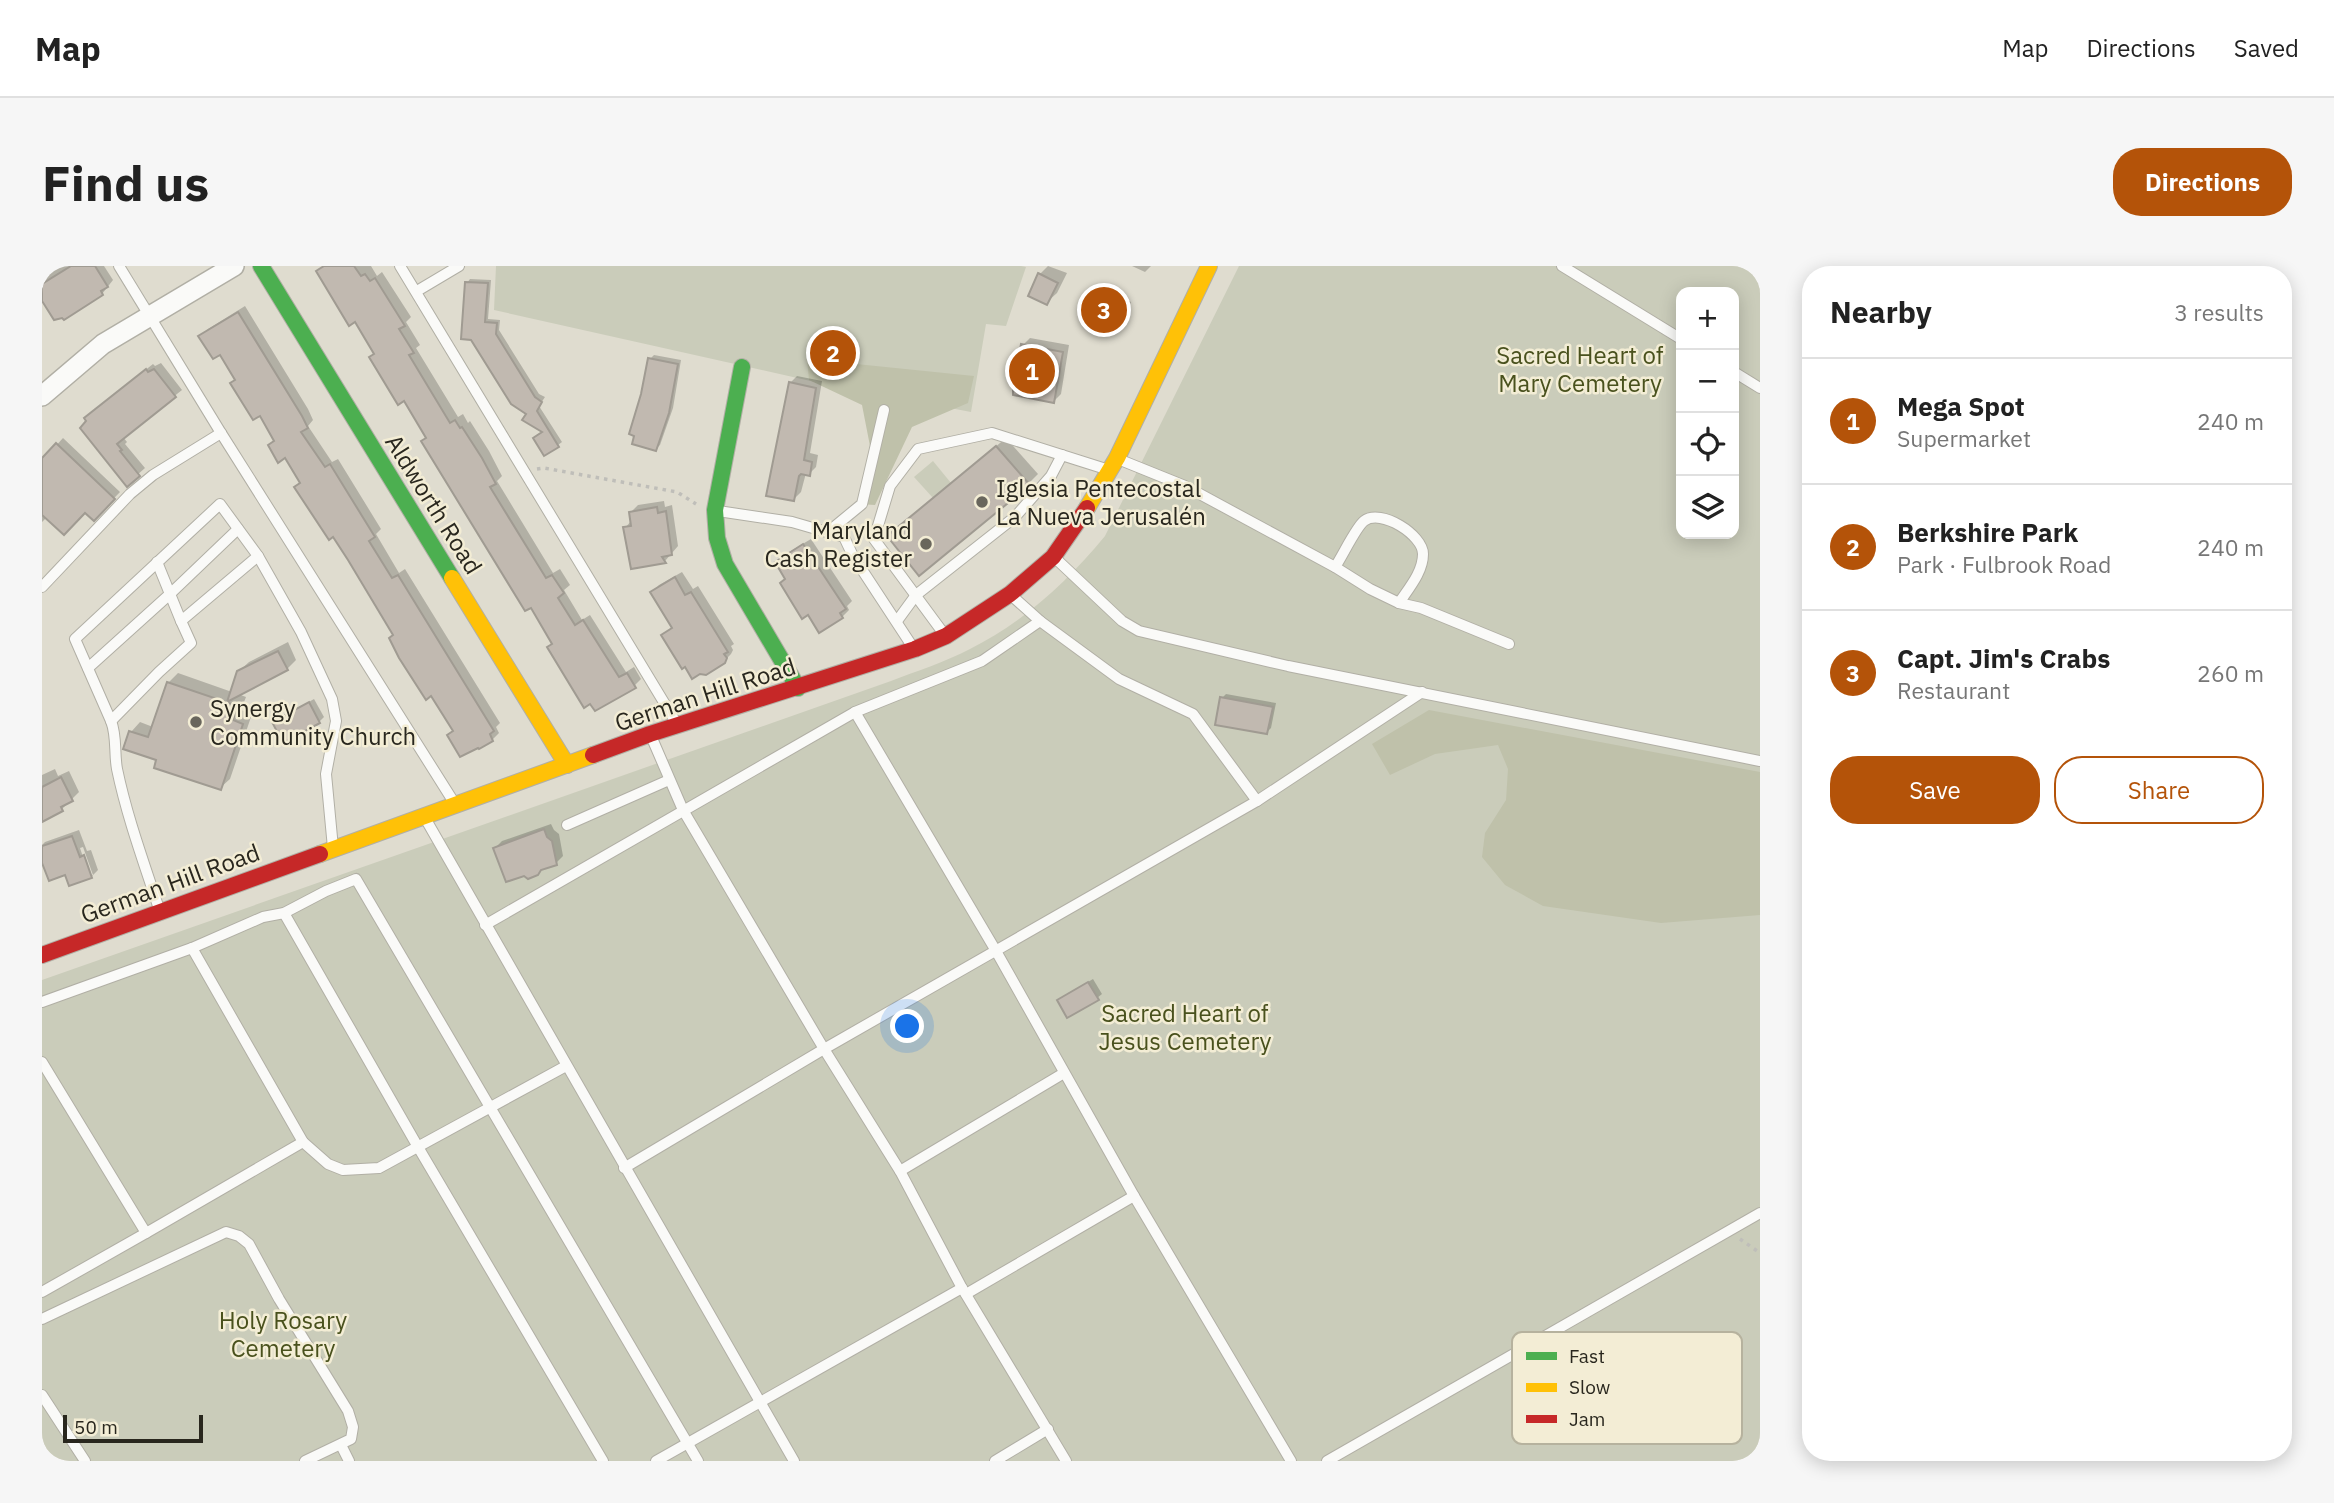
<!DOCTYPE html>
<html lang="en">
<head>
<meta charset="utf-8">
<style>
	:root { --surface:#fff; --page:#f6f6f6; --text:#222; --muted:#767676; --line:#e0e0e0; --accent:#b45309 }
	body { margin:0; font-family:"IBM Plex Sans",sans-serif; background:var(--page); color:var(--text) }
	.controls { position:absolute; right:21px; top:21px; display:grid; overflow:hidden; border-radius:14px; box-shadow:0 4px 18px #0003 }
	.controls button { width:63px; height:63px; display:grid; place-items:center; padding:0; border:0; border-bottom:2px solid var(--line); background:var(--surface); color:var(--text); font:35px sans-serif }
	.scale { position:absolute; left:21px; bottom:18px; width:140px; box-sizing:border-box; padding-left:7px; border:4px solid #29271e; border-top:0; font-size:19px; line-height:24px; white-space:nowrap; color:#29271e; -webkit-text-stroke:5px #f3edd5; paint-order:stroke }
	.you { position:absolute; left:866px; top:761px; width:24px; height:24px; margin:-18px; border:5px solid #fff; border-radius:50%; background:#1a73e8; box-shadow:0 0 0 10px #1a73e833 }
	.badge { display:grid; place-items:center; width:46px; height:46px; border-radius:50%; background:var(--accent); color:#fff; font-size:23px; font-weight:700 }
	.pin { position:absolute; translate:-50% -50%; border:4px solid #fff; box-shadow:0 2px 7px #0006 }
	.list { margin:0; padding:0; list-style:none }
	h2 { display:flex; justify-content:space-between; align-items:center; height:91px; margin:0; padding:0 28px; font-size:30px }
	h2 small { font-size:23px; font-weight:400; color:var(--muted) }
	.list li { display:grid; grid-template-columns:46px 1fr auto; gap:21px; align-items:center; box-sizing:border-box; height:126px; padding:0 28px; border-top:2px solid var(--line) }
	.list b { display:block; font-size:26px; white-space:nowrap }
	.list p { margin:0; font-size:23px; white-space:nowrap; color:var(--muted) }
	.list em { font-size:23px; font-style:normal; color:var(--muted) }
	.actions { display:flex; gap:14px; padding:21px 28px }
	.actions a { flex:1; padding:16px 0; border:2px solid var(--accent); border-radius:28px; text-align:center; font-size:24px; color:var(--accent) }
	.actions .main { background:var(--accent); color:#fff }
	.icon { flex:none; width:38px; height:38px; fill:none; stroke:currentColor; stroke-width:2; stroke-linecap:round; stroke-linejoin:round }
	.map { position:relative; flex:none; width:1718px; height:1195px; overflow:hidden; border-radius:28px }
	header { display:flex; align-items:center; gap:42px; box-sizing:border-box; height:98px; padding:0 35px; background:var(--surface); border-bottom:2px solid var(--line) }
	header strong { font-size:33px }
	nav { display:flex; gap:38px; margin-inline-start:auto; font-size:24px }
	.intro { display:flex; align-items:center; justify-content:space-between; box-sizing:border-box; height:168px; padding:0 42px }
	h1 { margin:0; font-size:49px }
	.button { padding:18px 32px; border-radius:28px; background:var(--accent); color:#fff; font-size:24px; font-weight:700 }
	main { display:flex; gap:42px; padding:0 42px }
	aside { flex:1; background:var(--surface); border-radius:28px; box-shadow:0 4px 18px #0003 }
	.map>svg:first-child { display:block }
	.green { fill:#caccba; fill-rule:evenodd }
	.forest { fill:#bfc1aa }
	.shadow { fill:#0003 }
	.building { fill:#c1b9b0; stroke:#a09b92; stroke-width:2 }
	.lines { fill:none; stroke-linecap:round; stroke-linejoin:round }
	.lane-casing { stroke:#b1afa5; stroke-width:12 }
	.street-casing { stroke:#b1afa5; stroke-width:22 }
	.fast-casing { stroke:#b1afa5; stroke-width:18 }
	.slow-casing { stroke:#b1afa5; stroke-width:18 }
	.jam-casing { stroke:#b1afa5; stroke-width:18 }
	.path { stroke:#bfbeb9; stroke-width:3.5; stroke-dasharray:3.5 5; stroke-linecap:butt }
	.lane { stroke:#fafaf8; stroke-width:10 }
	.street { stroke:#fafaf8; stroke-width:19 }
	.fast { stroke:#4caf50; stroke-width:16 }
	.slow { stroke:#ffc107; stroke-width:16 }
	.jam { stroke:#c62828; stroke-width:16 }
	.poi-dot { fill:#69665c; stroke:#f3edd5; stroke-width:2.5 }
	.labels { text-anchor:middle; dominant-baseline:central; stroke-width:5; stroke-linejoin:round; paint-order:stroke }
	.park-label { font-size:24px; fill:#49511d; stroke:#f3edd5 }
	.poi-label { font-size:24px; fill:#29271e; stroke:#f3edd5; text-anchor:start }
	.street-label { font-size:24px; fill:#29271e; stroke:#f3edd5 }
	.key { fill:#f3edd5; stroke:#b6b29e; stroke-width:2 }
	.key-label { font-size:19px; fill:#29271e }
</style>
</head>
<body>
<header>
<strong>Map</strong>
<nav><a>Map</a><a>Directions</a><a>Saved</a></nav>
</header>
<div class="intro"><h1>Find us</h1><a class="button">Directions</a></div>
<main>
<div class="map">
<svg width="1718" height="1195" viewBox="0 0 1718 1195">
	<rect width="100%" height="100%" fill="#dfdccf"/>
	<g class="green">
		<path d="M454,0H979L984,1L964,60L944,58L929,146L773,116L452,44Z"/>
		<path d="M1197,0H1718V1195H0V714L849,415C875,405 903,396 928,383C982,356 1025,316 1063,270ZM1639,26H1692V268H1639Z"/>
		<path d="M891,195L909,217L891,232L872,211Z"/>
	</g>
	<g class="forest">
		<path d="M765,93L932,110L926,137L870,161L833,239L817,238L828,180L820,139L767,114Z"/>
		<path d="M1387,444L1718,506V649L1619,657L1501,640L1463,619L1440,591L1443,567L1464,534L1466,503L1456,479L1393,488L1348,509L1330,478Z"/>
	</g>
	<g class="shadow">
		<path d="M0,0H62L71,14L60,28L23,52L0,31Z"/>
		<path d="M281,0H329L335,10L340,6L369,51L364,56L378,79L374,82L416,151L421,148L426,157L428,155L447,185L460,210L455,215L511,307L518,303L528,319L522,324L540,354L548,349L584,406L592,401L599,413L592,420L512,377L313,54L276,5Z"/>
		<path d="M1006,0L1025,7L1015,27L1005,36L998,8Z"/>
		<path d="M1090,0H1109L1103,6Z"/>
		<path d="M428,13L449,14L446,53L458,54L457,64L497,128L503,131L497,140L520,176L516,179L487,147L470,136L425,17Z"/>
		<path d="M1061,21L1089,36L1079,56L1075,61L1048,32L1052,28L1055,29Z"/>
		<path d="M203,40L266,143L271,154L266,160L290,196L296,193L339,263L334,268L357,307L363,303L458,457L454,461L457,467L450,474L412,464L292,269L254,221L259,216L179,86L159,70L166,63Z"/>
		<path d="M988,72L1027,79L1019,128L1012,135L973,102L978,97L981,79Z"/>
		<path d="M612,89L639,94L631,142L618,179L614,183L601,128L608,93Z"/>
		<path d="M119,97L140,124L81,171L85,176L83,178L103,202L85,218L50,146L111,98L113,100Z"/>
		<path d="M755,110L780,115L768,187L776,189L774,201L767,208L764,207L759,226L752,233L748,117Z"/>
		<path d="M21,172L78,226L52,253L43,245L5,251L0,256V195Z"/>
		<path d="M964,172L996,208L986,218L847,270Z"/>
		<path d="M622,235L623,241L630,239L636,280L623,295L590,301L583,262L590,254L589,246L596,239Z"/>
		<path d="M769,273L810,335L805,340L807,344L800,351L735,296L742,289Z"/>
		<path d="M640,306L651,323L656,320L692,378L689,380L691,384L689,388L682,395L621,370L631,361L610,326L617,319Z"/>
		<path d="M246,376L254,394L245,403L196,428L204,431L199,444L210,448L188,513L178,522L116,493L89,466L98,456L111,461L126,417L136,407L190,426L196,406L207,396Z"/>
		<path d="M1184,428L1234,437L1229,462L1225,466L1180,432Z"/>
		<path d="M272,433L282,451L277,456H232Z"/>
		<path d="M13,503L16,510L27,505L37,526L20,543L0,554V509Z"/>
		<path d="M509,558L512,564L517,568L521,590L514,597L483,608L453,582L460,575Z"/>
		<path d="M37,564L45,585L49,584L56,604L51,609L41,581L38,582L47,609H51L49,611L24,607L0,592V579L3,576Z"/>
		<path d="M1051,713L1060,728L1055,732L1022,730Z"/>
	</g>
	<g class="building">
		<path d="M29,0H53L66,21L59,25L61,29L22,54L20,52L12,54L0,35V18Z"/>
		<path d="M282,0H312L319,10L323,8L328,15L333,12L363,60L357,63L372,87L367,89L408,157L413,154L418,162L420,161L440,192L454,218L448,221L504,312L510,309L522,327L516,332L533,359L541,354L577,411L585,407L594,422L553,445L548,438L542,442L505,381L510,378L489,342L483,345L379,175L384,172L362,135L356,139L327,91L332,88L313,56L307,60L274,5Z"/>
		<path d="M996,7L1016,17L1005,39L986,30Z"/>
		<path d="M423,16L446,17L443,56L455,57L454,68L493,131L500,136L495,145L517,181L502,190L491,172L500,166L480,154L484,148L469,138L429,74L419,73Z"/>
		<path d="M1056,25L1086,40L1075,63L1039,47L1047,31L1052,33Z"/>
		<path d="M196,46L260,150L266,162L259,166L283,201L288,198L333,271L327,275L350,312L356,309L452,465L448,468L451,475L437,483L436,482L418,491L405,469L411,465L389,430L384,434L357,392L347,372L351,369L306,294L291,271L287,274L252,221L258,217L243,192L236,197L226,179L232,175L218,150L211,154L188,117L193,114L178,89L171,93L156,70Z"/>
		<path d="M979,78L1021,86L1012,137L971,129V101L975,102Z"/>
		<path d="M606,92L636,98L627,147L614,185L590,178L592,170L587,168L599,128Z"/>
		<path d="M104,103L106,106L112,103L134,131L75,178L80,184L78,185L98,210L85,221L38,162L44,155L42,152Z"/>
		<path d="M747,116L774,122L762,194L770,196L768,210L759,208L757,210L752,235L724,230Z"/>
		<path d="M14,177L73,233L52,255L43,247L22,269L0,249V192Z"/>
		<path d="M954,180L988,219L877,310L845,270Z"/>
		<path d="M615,241L616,247L624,245L630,289L620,291L624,297L589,303L581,261L589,260L587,246Z"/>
		<path d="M761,278L804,343L798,347L801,352L777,367L766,349L760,353L752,340L738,317L743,313L733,296Z"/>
		<path d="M633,311L643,329L649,326L686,386L682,388L685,392L683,397L664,409L658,408L650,413L643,401L640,403L619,369L630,362L608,326Z"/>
		<path d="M236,385L246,404L185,436L195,405Z"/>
		<path d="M125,416L196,440L191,454L201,458L179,524L112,502L114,494L81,483L87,465L106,471Z"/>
		<path d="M1178,431L1231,441L1225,468L1173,459Z"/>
		<path d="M267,436L278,457L241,477L230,456Z"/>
		<path d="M19,511L31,535L19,541L21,545L0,556V521Z"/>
		<path d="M502,563L505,571L510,575L515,599L499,604L496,609L486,613L482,610L464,616L451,582Z"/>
		<path d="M30,570L38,591L42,589L50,612L27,620L23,609L7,615L0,597V580Z"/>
		<path d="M1046,716L1057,734L1025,752L1015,734Z"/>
	</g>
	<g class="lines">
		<g class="lane-casing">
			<g id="lane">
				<path d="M77,0L179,167L413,538"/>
				<path d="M358,0L635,458"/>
				<path d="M1520,0L1639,73"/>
				<path d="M375,25L417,0"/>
				<path d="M1692,106L1718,122"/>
				<path d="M1076,193L1143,220L1293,301L1328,323L1357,337L1379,342L1467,378"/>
				<path d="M178,238L216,290L139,355L149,377L117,406L69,455L33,373Z"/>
				<path d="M676,245L750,256L802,271L811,290L872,383"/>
				<path d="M786,266L820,238L842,144"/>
				<path d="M216,290L259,366L290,433L294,455L284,508L291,582"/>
				<path d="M1012,291L1080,355L1097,365L1246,400L1718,495"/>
				<path d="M115,296L139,355"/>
				<path d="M1293,301C1300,291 1314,261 1322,255C1339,242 1381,269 1381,288C1381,306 1367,322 1357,337"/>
				<path d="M0,321L88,228L111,209L179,167"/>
				<path d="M970,330L998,355"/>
				<path d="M855,355L874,329L973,251L1009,210L1020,189"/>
				<path d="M902,368L832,273L848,220L876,183L950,167L1067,204"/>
				<path d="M46,402L128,328L196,263"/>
				<path d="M813,446L940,395L998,355L1077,413L1151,448L1215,535"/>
				<path d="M69,455C75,470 72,487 75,503C85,551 102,597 117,643"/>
				<path d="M609,470L641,544L782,783L858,905L920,1022L1024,1195"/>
				<path d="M383,552L752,1195"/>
				<path d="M525,559L627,514"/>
				<path d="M242,647L376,881L561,1195"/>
				<path d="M443,659L813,446L954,685L1092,930L1249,1195"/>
				<path d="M150,682L261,876L286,898L301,904L337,902L524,800"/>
				<path d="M0,736L150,682L221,651L242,647L284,625L314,613L656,1195"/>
				<path d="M0,796L104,967L261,876"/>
				<path d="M582,902L782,783L1215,535L1380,426"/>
				<path d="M858,905L1022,807"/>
				<path d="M0,1026L104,967"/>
				<path d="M924,1028L1092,930"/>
				<path d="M0,1053L184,966L197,970L207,978L237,1033L306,1145L311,1161L309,1173L263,1195"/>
				<path d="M0,1129L43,1195"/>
				<path d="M299,1179L307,1195"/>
				<path d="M614,1195L920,1022"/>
				<path d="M953,1195L1006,1163"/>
				<path d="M1285,1195L1718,947"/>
			</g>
		</g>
		<g class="street-casing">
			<path id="street" d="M0,130L61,78L192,0"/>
		</g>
		<g class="fast-casing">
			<g id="fast">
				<path d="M219,0L410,312"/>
				<path d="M700,101L673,244L675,272L683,298L756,422"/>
			</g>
		</g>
		<g class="slow-casing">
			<g id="slow">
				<path d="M1045,242L1075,192L1167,0"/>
				<path d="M410,312L525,499"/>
				<path d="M278,588L551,489"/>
			</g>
		</g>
		<g class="jam-casing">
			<g id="jam">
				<path d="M551,489L608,468L873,383L904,370L968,328L1011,291L1045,242"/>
				<path d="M0,689L278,588"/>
			</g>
		</g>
		<g class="path">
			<path d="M495,203L502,202L635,226L654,238"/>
			<path d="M1698,973L1718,987"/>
		</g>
		<use href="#lane" class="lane"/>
		<use href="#street" class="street"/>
		<use href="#fast" class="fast"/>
		<use href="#slow" class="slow"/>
		<use href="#jam" class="jam"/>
	</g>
	<g class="poi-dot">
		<circle cx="940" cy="236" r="7"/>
		<circle cx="884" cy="278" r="7"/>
		<circle cx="154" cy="456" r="7"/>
	</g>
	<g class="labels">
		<g class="park-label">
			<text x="1538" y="89">Sacred Heart of<tspan x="1538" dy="28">Mary Cemetery</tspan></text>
			<text x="1143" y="747">Sacred Heart of<tspan x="1143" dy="28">Jesus Cemetery</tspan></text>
			<text x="241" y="1054">Holy Rosary<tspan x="241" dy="28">Cemetery</tspan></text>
		</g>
		<g class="poi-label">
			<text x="954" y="222">Iglesia Pentecostal<tspan x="954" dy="28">La Nueva Jerusalén</tspan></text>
			<text x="870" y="264" text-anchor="end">Maryland<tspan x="870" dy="28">Cash Register</tspan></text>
			<text x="168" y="442">Synergy<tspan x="168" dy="28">Community Church</tspan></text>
		</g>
		<g class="street-label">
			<text transform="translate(392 238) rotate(58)">Aldworth Road</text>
			<text transform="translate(663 428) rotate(-18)">German Hill Road</text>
			<text transform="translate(128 617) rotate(-20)">German Hill Road</text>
		</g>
	</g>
	<rect x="1470" y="1066" width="230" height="112" rx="10" class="key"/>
	<rect x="1484" y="1086" width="31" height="8" fill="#4caf50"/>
	<rect x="1484" y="1117" width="31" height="9" fill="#ffc107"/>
	<rect x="1484" y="1149" width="31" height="8" fill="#c62828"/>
	<g class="key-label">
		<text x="1527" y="1097">Fast</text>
		<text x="1527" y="1128">Slow</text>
		<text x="1527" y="1160">Jam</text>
	</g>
</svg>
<div class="controls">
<button>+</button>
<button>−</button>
<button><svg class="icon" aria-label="locate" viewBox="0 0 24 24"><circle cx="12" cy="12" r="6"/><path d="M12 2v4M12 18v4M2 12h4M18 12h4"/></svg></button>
<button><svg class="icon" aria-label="layers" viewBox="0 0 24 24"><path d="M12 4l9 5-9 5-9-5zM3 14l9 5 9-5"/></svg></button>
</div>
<div class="scale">50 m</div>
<div class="you"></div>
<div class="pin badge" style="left:990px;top:105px">1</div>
<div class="pin badge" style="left:791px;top:87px">2</div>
<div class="pin badge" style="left:1062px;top:44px">3</div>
</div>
<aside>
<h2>Nearby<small>3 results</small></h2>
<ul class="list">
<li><span class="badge">1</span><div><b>Mega Spot</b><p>Supermarket</p></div><em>240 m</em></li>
<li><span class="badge">2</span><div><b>Berkshire Park</b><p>Park · Fulbrook Road</p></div><em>240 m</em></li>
<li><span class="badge">3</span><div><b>Capt. Jim's Crabs</b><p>Restaurant</p></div><em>260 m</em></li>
</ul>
<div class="actions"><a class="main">Save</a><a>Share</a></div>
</aside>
</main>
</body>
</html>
